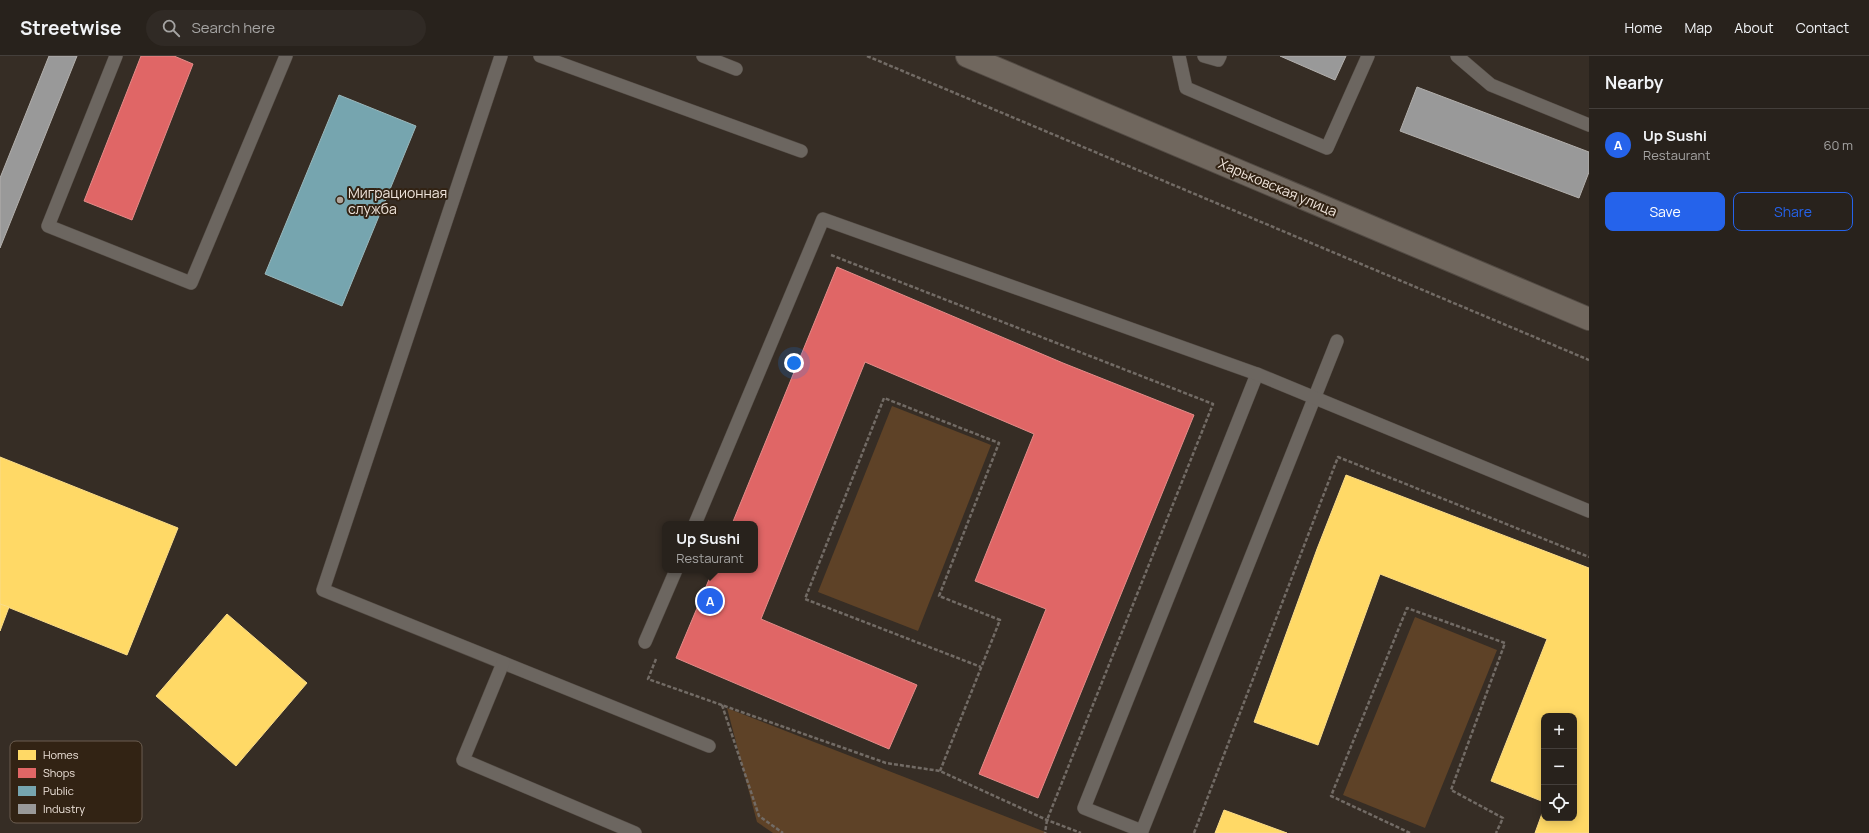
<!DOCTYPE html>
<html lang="en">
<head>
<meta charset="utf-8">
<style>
	:root { --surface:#28221c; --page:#302a25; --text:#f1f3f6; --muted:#a5a4a3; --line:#443f3b; --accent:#2563eb }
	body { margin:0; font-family:Manrope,sans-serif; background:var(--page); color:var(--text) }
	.controls { position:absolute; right:12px; bottom:12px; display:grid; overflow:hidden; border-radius:8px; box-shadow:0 2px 10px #0003 }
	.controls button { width:36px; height:36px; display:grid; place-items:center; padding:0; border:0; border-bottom:1px solid var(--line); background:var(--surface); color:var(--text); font:20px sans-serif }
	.you { position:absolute; left:794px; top:307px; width:14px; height:14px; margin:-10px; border:3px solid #fff; border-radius:50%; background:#1a73e8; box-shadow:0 0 0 6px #1a73e833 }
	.badge { display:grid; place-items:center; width:26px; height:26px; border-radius:50%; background:var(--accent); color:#fff; font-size:13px; font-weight:700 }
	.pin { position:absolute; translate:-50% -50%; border:2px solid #fff; box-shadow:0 1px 4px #0006 }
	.popup { position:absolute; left:662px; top:465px; width:96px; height:52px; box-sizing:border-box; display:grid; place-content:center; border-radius:8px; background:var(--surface); filter:drop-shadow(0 1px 3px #0005); font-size:13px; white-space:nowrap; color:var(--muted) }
	.popup b { font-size:15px; color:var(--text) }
	.popup::after { content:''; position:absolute; left:50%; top:100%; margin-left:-8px; border:8px solid transparent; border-top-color:var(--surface) }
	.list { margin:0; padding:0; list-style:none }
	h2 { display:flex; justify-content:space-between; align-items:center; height:52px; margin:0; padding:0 16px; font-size:17px }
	h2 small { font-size:13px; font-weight:400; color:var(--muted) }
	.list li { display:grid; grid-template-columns:26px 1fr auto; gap:12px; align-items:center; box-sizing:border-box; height:72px; padding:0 16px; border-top:1px solid var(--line) }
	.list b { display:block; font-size:15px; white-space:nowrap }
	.list p { margin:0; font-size:13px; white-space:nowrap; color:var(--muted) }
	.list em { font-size:13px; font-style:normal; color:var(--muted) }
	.actions { display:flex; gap:8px; padding:12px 16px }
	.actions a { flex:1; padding:9px 0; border:1px solid var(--accent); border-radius:8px; text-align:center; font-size:14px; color:var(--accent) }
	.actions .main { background:var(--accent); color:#fff }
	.icon { flex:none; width:22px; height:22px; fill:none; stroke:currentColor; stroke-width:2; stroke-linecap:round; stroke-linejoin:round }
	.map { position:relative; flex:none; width:1589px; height:777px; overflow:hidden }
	header { display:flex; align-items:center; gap:24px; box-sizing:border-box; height:56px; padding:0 20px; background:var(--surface); border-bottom:1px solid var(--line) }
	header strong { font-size:19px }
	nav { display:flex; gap:22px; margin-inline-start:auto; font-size:14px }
	.search { width:280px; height:36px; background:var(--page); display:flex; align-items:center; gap:10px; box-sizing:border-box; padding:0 14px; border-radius:22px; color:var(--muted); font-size:15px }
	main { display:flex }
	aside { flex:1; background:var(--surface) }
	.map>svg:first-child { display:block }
	.green { fill:#5e4227 }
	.homes { fill:#ffd966; stroke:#fadc89 }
	.shops { fill:#e06666; stroke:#e48c89 }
	.public { fill:#76a5af; stroke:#9ab8bc }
	.industry { fill:#999; stroke:#b3b0ad }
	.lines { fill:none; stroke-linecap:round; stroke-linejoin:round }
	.lane-casing { stroke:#534b44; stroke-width:14 }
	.secondary-casing { stroke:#534b44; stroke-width:24 }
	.path { stroke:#726b65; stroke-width:2.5; stroke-dasharray:4 2; stroke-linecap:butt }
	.lane { stroke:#6c6660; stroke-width:13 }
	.secondary { stroke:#70675e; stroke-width:22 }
	.poi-dot { fill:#aea49b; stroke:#322314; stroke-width:1.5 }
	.labels { text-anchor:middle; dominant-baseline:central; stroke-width:4; stroke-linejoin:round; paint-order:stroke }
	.street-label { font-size:14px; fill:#efe4db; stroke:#322314 }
	.poi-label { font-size:14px; fill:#efe4db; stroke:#322314; text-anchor:start }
	.key { fill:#322314; stroke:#6b5d50; stroke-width:1 }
	.key-label { font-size:11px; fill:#efe4db }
</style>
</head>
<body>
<header>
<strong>Streetwise</strong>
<div class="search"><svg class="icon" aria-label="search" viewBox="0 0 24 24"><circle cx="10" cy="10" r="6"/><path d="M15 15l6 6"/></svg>Search here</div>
<nav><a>Home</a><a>Map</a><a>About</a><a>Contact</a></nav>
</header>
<main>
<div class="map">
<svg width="1589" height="777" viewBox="0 0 1589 777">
	<rect width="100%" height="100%" fill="#362d25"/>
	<g class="green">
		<path d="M892,350L991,389L918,575L818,536Z"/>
		<path d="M1415,561L1497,594L1425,772L1343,739Z"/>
		<path d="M727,652L1048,777H773L757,766Z"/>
	</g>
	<g class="homes">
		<path d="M0,401L178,472L127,599L0,548Z"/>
		<path d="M1346,419L1589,512V777H1535L1544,752V762H1574V660H1544V746L1491,725L1547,583L1380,518L1318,689L1254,666L1317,493Z"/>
		<path d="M0,548L9,551L0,575Z"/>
		<path d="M227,558L307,627L236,710L156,640Z"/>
		<path d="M1224,754L1287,777H1215Z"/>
	</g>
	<g class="shops">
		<path d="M141,0H174L193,8L132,164L84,145Z"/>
		<path d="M837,211L1063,307L1194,359L1038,742L979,718L1046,553L975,525L1034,378L865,306L761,563L917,629L889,693L676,602L713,514H755V468H732Z"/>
	</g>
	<path class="public" d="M339,39L416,70L342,250L265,218Z"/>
	<g class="industry">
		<path d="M49,0H77L0,192V122Z"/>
		<path d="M1280,0H1346L1335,24Z"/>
		<path d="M1417,31L1589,96V116L1579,142L1400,75Z"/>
	</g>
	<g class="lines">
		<g class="lane-casing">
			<g id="lane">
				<path d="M116,0L48,170L191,227L286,0"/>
				<path d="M501,0L323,534L709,690"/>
				<path d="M540,0L801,95"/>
				<path d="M703,0L736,13"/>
				<path d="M1179,0L1186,32L1327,92L1368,0"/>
				<path d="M1204,0L1218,4L1220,0"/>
				<path d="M1457,0L1491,29L1589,69"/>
				<path d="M1257,318L1084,752L1142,775L1337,285"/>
				<path d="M695,468L823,163L1257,318L1589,455"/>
				<path d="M645,586L676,514"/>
				<path d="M503,607L463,704L635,777"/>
			</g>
		</g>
		<g class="secondary-casing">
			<path id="secondary" d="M967,0L1589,263"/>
		</g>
		<g class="path">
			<path d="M867,0L1589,304"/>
			<path d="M831,199L1213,348L1047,764L1045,777"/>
			<path d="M656,603L648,623L886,707L940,715L1047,764L1081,777"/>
			<path d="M722,649L759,760L783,777"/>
			<path d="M940,715L1000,564L939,540L999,387L884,342L805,543L981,611"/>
			<path d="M1194,777L1338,401L1589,501"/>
			<path d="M1410,777L1331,740L1407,552L1505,587L1451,734L1503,762L1496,777"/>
		</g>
		<use href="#lane" class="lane"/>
		<use href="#secondary" class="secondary"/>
	</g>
	<circle class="poi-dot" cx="340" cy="144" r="4"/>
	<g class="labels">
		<g class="street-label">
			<text transform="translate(1278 131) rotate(23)">Харьковская улица</text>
		</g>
		<g class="poi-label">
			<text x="348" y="136">Миграционная<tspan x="348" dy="16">служба</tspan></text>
		</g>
	</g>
	<rect x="10" y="685" width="132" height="82" rx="6" class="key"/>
	<rect x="18" y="694" width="18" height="10" fill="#ffd966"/>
	<rect x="18" y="712" width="18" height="10" fill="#e06666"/>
	<rect x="18" y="730" width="18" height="10" fill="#76a5af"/>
	<rect x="18" y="748" width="18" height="10" fill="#999"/>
	<g class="key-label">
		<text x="43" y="703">Homes</text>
		<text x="43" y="721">Shops</text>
		<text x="43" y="739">Public</text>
		<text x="43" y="757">Industry</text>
	</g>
</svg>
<div class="controls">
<button>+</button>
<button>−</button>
<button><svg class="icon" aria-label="locate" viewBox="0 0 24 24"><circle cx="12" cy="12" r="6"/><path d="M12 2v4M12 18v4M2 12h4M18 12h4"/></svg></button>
</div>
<div class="you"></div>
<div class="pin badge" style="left:710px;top:545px">A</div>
<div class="popup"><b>Up Sushi</b>Restaurant</div>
</div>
<aside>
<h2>Nearby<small></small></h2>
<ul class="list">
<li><span class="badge">A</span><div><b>Up Sushi</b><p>Restaurant</p></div><em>60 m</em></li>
</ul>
<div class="actions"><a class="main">Save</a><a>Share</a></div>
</aside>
</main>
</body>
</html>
